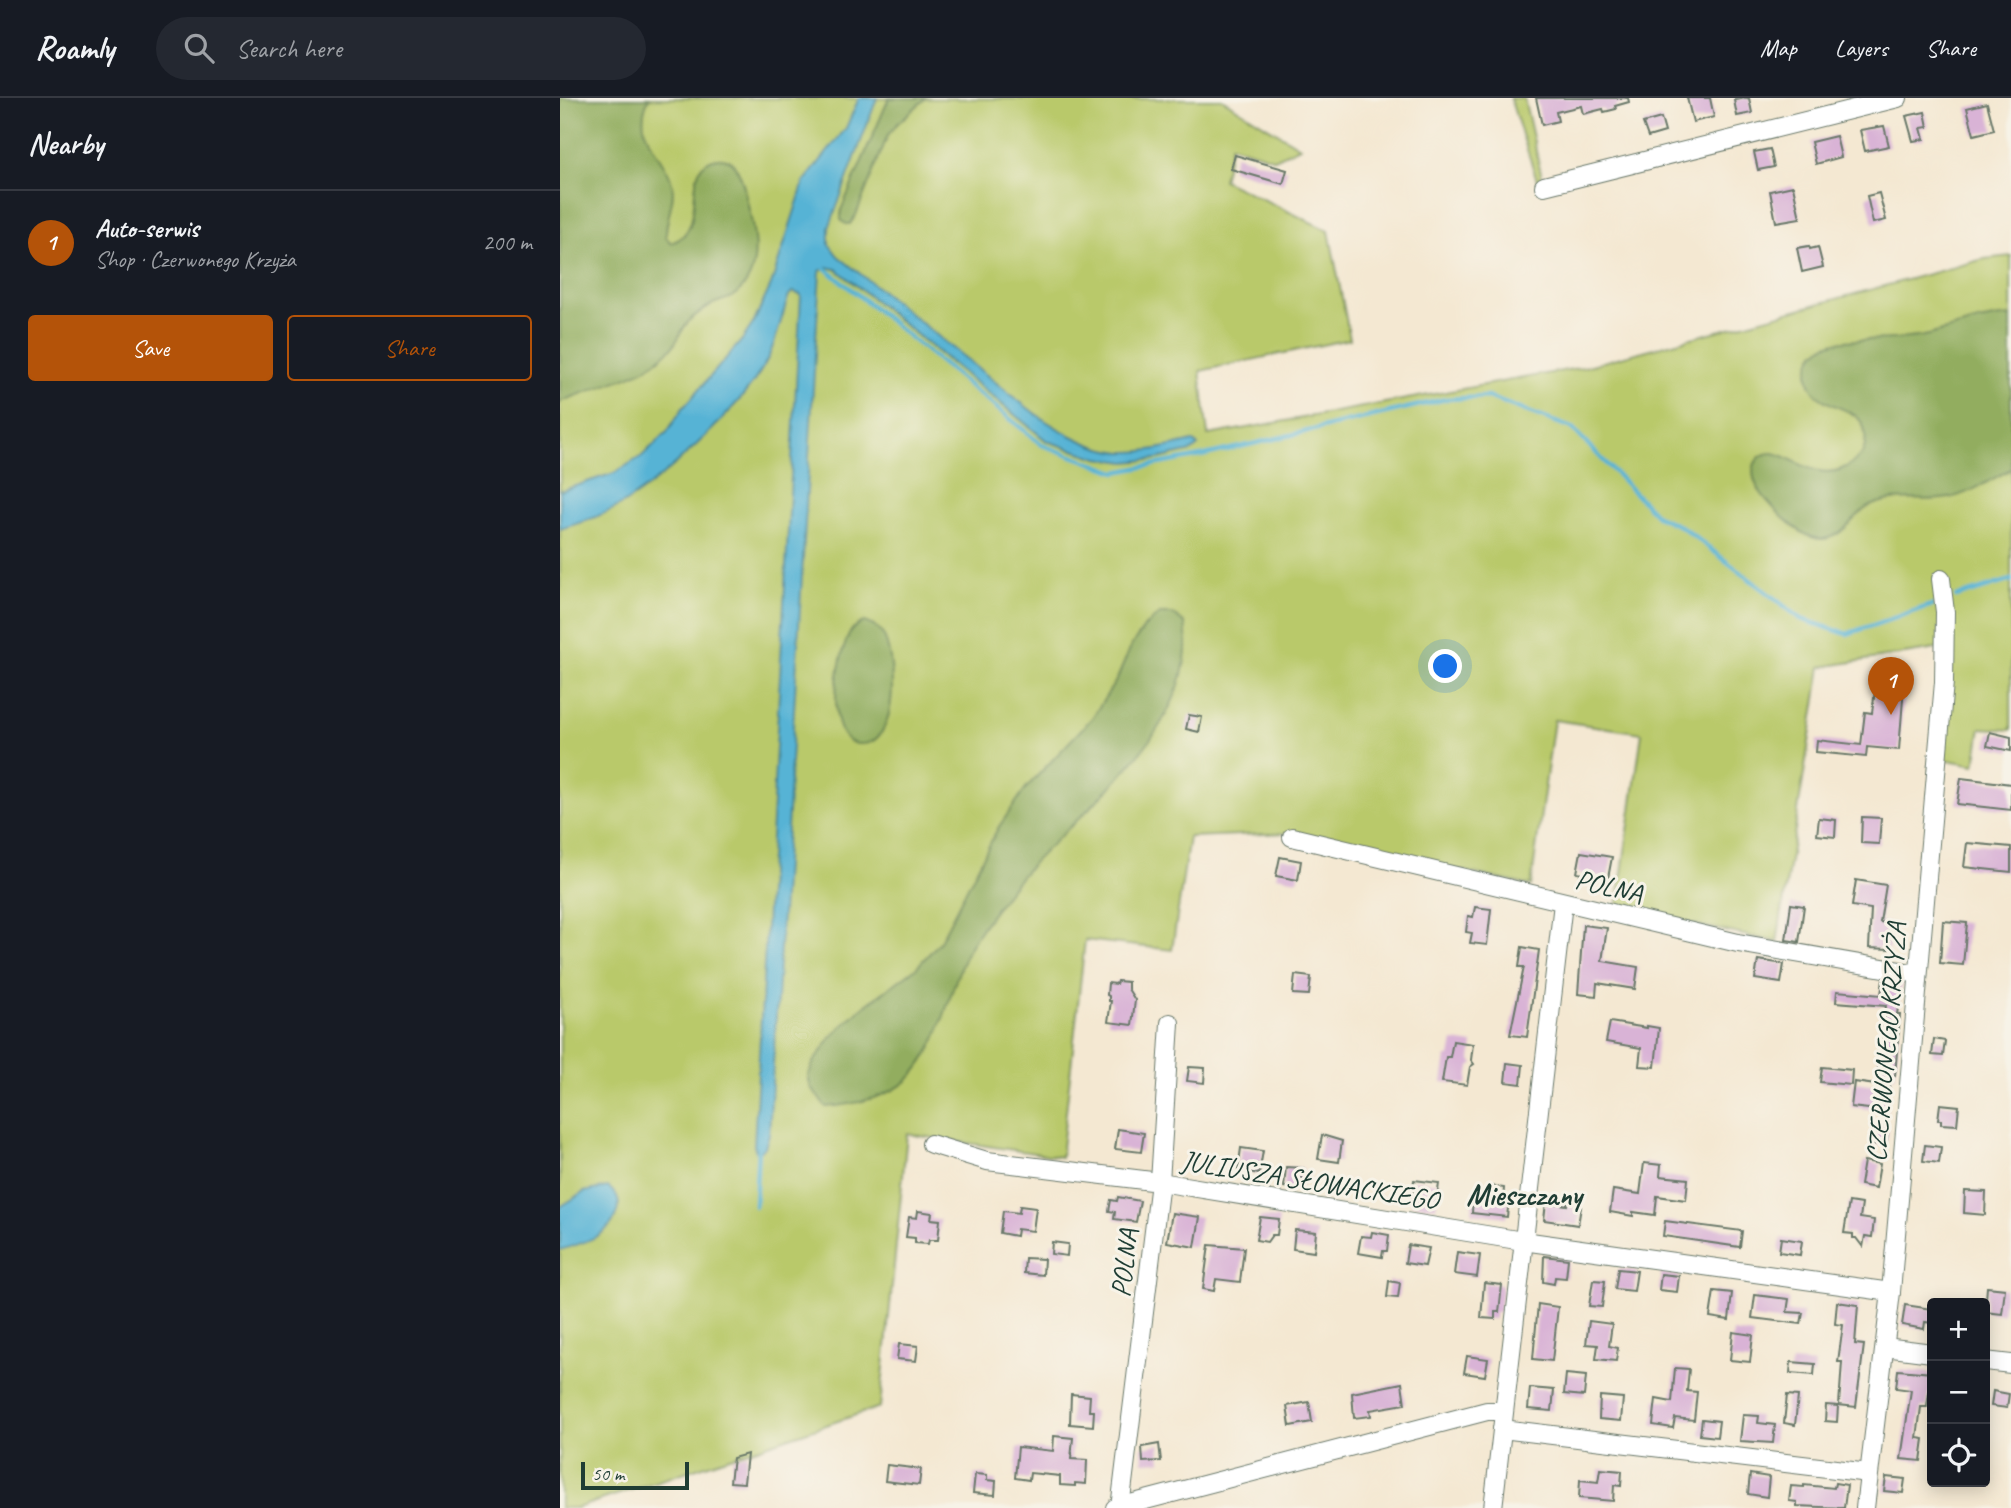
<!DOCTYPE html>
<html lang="en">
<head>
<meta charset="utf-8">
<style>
	:root { --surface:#171b24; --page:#242831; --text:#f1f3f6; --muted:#9ea1a6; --line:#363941; --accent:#b45309 }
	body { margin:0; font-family:Caveat,sans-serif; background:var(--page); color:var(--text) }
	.controls { position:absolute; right:21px; bottom:21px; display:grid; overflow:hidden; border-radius:7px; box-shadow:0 4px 18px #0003 }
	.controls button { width:63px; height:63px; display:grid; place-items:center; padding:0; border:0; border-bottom:2px solid var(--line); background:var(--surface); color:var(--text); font:35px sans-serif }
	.scale { position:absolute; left:21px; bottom:18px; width:108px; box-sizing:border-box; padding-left:7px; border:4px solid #1f3d34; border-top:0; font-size:19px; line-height:24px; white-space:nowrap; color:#1f3d34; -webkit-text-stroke:5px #f7f3e8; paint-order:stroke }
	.you { position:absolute; left:886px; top:569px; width:24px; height:24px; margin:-18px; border:5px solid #fff; border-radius:50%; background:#1a73e8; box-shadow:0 0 0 10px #1a73e833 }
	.badge { display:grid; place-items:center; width:46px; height:46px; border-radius:50%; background:var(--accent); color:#fff; font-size:23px; font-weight:700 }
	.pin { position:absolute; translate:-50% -58px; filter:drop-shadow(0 2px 4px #0008) }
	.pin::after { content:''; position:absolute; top:37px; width:24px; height:21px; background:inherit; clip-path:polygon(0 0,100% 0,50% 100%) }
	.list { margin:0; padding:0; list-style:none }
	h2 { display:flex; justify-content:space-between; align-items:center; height:91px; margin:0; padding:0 28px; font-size:30px }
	h2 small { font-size:23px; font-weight:400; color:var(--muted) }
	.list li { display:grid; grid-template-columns:46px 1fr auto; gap:21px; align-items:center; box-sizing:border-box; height:105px; padding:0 28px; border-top:2px solid var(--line) }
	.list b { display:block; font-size:26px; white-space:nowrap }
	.list p { margin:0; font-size:23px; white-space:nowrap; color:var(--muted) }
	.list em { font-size:23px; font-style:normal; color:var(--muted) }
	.actions { display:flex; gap:14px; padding:21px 28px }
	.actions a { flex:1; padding:16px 0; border:2px solid var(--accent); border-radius:7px; text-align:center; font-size:24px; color:var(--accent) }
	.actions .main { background:var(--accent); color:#fff }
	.icon { flex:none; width:38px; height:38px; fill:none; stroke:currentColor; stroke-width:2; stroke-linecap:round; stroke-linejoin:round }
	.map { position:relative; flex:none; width:1451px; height:1410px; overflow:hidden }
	header { display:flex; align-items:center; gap:42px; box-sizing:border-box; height:98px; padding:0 35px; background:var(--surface); border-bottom:2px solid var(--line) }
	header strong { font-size:33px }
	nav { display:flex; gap:38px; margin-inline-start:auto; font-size:24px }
	.search { width:490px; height:63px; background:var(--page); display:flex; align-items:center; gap:18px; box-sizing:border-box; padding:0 24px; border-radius:38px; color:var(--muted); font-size:26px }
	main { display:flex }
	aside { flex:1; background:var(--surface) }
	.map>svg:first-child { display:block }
	.green { fill:#b9c96b; stroke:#6c8350; stroke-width:2 }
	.forest { fill:#92ad5f; stroke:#58754a; stroke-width:2 }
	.water { fill:#56b3d5; stroke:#3a7884; stroke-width:2 }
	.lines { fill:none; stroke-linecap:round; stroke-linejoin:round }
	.stream { stroke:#56b3d5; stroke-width:4.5 }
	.building { fill:#d9b3d6 }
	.minor-casing { stroke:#6a796b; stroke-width:20 }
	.minor { stroke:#fff; stroke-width:18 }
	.labels { text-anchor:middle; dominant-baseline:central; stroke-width:6; stroke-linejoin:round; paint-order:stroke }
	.street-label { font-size:28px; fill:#1f3d34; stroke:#f7f3e8 }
	.neighbourhood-label { font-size:30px; font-weight:bold; fill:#1f3d34; stroke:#f7f3e8 }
</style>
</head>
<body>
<header>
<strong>Roamly</strong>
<div class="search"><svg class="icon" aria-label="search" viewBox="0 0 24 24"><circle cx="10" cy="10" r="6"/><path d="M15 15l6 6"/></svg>Search here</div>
<nav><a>Map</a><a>Layers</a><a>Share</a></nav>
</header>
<main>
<aside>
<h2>Nearby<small></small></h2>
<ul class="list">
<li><span class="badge">1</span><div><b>Auto-serwis</b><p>Shop · Czerwonego Krzyża</p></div><em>200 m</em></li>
</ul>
<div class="actions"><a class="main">Save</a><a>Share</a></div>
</aside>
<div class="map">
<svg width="1451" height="1410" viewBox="0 0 1451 1410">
	<rect width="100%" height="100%" fill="#f7f3e8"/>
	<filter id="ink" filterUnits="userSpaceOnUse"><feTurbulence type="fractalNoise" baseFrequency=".0143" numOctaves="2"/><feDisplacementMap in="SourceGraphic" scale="14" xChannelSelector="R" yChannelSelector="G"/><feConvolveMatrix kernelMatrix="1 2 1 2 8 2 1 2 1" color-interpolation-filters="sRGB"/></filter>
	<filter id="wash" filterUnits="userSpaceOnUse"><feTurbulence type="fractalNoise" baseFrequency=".00686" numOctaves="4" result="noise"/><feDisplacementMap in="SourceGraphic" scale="28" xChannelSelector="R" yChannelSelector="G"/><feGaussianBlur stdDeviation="1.57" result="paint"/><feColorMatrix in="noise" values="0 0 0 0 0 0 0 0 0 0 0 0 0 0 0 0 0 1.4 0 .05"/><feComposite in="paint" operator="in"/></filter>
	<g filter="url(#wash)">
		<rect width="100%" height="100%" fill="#f4e8d2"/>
		<g class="green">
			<path d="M0,0L662,1L740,49L715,61L671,47L663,82L769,133L790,241L640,273L648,337L1024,269L1424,161L1451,158V632L1421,630L1415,667L1382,661L1389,549L1261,569L1217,844L1057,810L1082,635L994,622L971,788L731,735L629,739L612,852L525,842L501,1059L347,1036L320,1309L17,1410H0Z"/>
			<path d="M950,0H964L984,88L977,82Z"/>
		</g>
		<g class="forest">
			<path d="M0,0H89C70,38 105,56 112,85C116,103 105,121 106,139L111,145C153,131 116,65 158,60C176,58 182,80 185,94C193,126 207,176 173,198C169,201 163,202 158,204C148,207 140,214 131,221C123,228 120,238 114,247C109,254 100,260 94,265C72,281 27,292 0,304Z"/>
			<path d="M329,0H366L337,26L328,37L296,117L290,126H286L281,122V112Z"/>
			<path d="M1451,218V371C1430,382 1412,395 1389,400C1364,405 1339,397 1315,406C1295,412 1286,439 1263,441C1242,442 1213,411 1201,395C1194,385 1189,371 1198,361C1219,338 1248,389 1286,369C1291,366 1298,361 1302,356C1305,350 1306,342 1305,335C1302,302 1248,316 1248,274C1249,268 1251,260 1255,255C1266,242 1285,243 1300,242C1321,241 1343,242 1363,238C1394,231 1419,220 1451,218Z"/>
			<path d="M600,516H613L625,526C640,624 530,706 470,768C450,790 431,816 415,840C388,883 386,943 350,980C331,999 292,1007 266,1009L251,990L248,979L253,965L272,938L298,913L356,870L379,845L438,730L466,690L532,620L557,581L571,548L586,527Z"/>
			<path d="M304,524C312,527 317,528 322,535C336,556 340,644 303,646C260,650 278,553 291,533C294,528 299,526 304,524Z"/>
		</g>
		<g class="water">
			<path d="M299,0H317L269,130V146L278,158L464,307C489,327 530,352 563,354C584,355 612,348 633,343L638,348L632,353L597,361L566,364L538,360L487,343L276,171L267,169L260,173L209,1036L205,1049L199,1054L196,1053L194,1048L241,197L233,194L229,197C222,217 218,238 209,258C188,304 111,374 69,402C48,416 23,424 0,431V393L54,375L82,358L107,334L122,311L182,242L194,224L211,187L244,84L286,30Z"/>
			<path d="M48,1089C69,1104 56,1127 37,1138C26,1145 12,1148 0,1152V1109L24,1094Z"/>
		</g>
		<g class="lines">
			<g class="stream">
				<path d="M260,166L482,347L556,374L641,358L886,301L928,299L1012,330L1097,418L1122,429L1241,521L1287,536L1372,507"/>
				<path d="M1396,499L1451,482"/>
				<path d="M195,1108L198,1049"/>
			</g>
		</g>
		<g id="blocks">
			<g class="building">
				<path d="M976,0H1068L1069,4L1055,8L1056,11L1044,14L1043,11L1023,16L1021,8L996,14L998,23L982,27Z"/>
				<path d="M1127,0H1150L1154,19L1133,24Z"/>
				<path d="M1189,0L1192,15L1177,18L1174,2Z"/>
				<path d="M1427,5L1434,32L1414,37L1407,10Z"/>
				<path d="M1365,14L1368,29L1361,30L1364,41L1353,43L1346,18Z"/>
				<path d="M1101,20L1105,34L1088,39L1083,25Z"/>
				<path d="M1324,28L1329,48L1305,53L1300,32Z"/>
				<path d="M1276,38L1281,59L1256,66L1251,44Z"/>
				<path d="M1210,51L1214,69L1198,72L1194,54Z"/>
				<path d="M675,57L727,72L723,86L671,71Z"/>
				<path d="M1233,88L1240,120L1216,124L1210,93Z"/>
				<path d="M1319,95L1326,122L1313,125L1307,98Z"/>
				<path d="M1249,148L1250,151L1258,149L1263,169L1242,174L1237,150Z"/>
				<path d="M1316,585L1344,588L1339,652L1307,649L1306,659L1256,654L1257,642L1301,647L1305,614L1312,615Z"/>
				<path d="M629,617L642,619L639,634L626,631Z"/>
				<path d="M1430,634L1451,639V653L1427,648Z"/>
				<path d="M1401,680L1451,686V712L1397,706Z"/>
				<path d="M1302,719L1321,720L1319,746L1301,745Z"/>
				<path d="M1259,720L1276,722L1275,739L1257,737Z"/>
				<path d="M1407,745L1451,749V774L1404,769Z"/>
				<path d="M1021,754L1052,759L1048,780L1017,775Z"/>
				<path d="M720,759L741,763L738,782L716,778Z"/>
				<path d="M1296,782L1326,787L1320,824L1330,825L1329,851L1309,850L1311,811L1292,808Z"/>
				<path d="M1231,806L1244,808L1239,844L1226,842Z"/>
				<path d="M915,809L931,811L927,847L910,845L912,835L906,834L908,818L913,819Z"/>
				<path d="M1383,823L1407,825L1403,867L1380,865Z"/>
				<path d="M1023,827L1047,830L1042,863L1078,869L1075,891L1037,885L1036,898L1018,896Z"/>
				<path d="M962,849L979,852L967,939L950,937L964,869H959Z"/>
				<path d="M1198,862L1224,866L1221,885L1195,881Z"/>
				<path d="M735,877L751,879L749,897L733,896Z"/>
				<path d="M1323,882L1342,885L1337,916H1340L1335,978L1331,977L1327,1013L1291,1009L1294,984L1316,987L1326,908L1276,904L1277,893L1321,897Z"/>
				<path d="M557,883L568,884V891L575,902L572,927L548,924L551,903H549V898L547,897L548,885L556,886Z"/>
				<path d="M1050,924L1087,930V928L1099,930L1095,969L1079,968L1081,950L1046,944Z"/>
				<path d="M1374,941L1385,943L1383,958L1372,957Z"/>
				<path d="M893,943L913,946L911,962L914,966L910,969L907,987L882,984L886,959H890Z"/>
				<path d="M947,965L963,967L961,986L945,984Z"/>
				<path d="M629,969L645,970L644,985L627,983Z"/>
				<path d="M1262,969L1292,972L1291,987L1260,984Z"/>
				<path d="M1380,1006L1399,1008L1397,1027L1381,1026V1022H1378Z"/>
				<path d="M1316,1026L1329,1027L1326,1047L1314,1046Z"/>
				<path d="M558,1031L584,1035L581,1054L555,1051Z"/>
				<path d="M762,1037L782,1043L779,1064L758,1061Z"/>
				<path d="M1365,1047L1381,1049L1379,1065L1363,1063Z"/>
				<path d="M681,1050L703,1053L699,1076L678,1072Z"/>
				<path d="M1304,1063L1320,1066L1316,1090L1300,1087Z"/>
				<path d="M1084,1065L1101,1067L1100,1078L1128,1081L1126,1102L1097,1098L1095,1117L1073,1114V1118L1050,1114L1053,1092L1080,1096Z"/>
				<path d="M726,1069L743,1070L741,1091L724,1089Z"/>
				<path d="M854,1082L879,1085L876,1109L851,1106Z"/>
				<path d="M931,1088L944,1090L943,1101H949L947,1119L912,1115L913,1098L930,1100Z"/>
				<path d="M1405,1093L1426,1094L1425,1117L1404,1115Z"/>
				<path d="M558,1099L580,1103L576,1124L554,1121L555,1114L549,1113L551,1102L557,1103Z"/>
				<path d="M1008,1100L1019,1102L1018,1108L1021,1109L1018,1127L984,1122L986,1104L1007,1107Z"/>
				<path d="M1289,1104L1302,1106L1300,1120L1314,1122L1312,1139L1305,1138L1303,1149L1296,1140H1293V1136L1284,1135Z"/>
				<path d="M460,1108L476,1110L473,1133L457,1131L456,1138L440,1135L443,1113L459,1115Z"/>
				<path d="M358,1113L372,1115L371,1121L380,1122L378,1142H369L368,1146L355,1145V1140L346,1139L349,1119L357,1120Z"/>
				<path d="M612,1115L640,1119L635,1149L607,1144Z"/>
				<path d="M700,1119L719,1121L717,1137H712L707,1144L696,1142Z"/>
				<path d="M1105,1123L1182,1133L1180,1149L1103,1138Z"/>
				<path d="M735,1132L756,1134L754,1154L733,1151Z"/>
				<path d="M812,1134L829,1137L827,1153H823L822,1159L798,1155L801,1138L811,1139Z"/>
				<path d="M1221,1140L1242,1143L1240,1157L1219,1154Z"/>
				<path d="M492,1144L508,1146L507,1158L491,1156Z"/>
				<path d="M649,1147L684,1150L680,1184L656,1181L654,1193L643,1191Z"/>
				<path d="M848,1147L869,1150L865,1168L845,1165Z"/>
				<path d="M897,1154L920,1157L917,1179L894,1176Z"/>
				<path d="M984,1158L1008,1161L1006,1180L995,1179L994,1186L983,1184Z"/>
				<path d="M465,1160L484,1161L483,1177L464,1175Z"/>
				<path d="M1058,1171L1077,1173L1074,1193L1055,1191Z"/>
				<path d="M1101,1176L1119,1178L1117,1194L1099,1192Z"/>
				<path d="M1033,1182L1045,1183L1042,1209L1029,1208Z"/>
				<path d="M829,1183L840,1185L838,1200L827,1199Z"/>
				<path d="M924,1185L942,1187L939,1214H935V1221L921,1220Z"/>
				<path d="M1427,1189L1445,1191L1442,1216L1425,1214Z"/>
				<path d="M1154,1193L1172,1195L1169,1222L1150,1219Z"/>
				<path d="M1195,1197L1229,1201L1227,1214L1243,1215L1241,1226L1192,1220Z"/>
				<path d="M1277,1204L1298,1207L1295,1246L1304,1247L1296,1309L1279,1307L1282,1264H1278L1283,1227L1275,1226Z"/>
				<path d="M978,1206L998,1209L992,1263L973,1261Z"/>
				<path d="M1345,1207L1372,1211V1225L1365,1224L1364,1231L1342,1227Z"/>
				<path d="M1029,1223L1052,1226L1049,1248L1058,1250L1056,1263L1036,1261L1038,1247L1026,1246Z"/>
				<path d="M1173,1234L1193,1237L1190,1264L1170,1262Z"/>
				<path d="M339,1246L358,1248L356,1263L337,1261Z"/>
				<path d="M907,1258L928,1261L925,1278L904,1275Z"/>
				<path d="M1231,1264L1255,1266L1254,1277L1230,1275Z"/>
				<path d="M1115,1270L1129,1271L1127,1293L1137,1294L1134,1322L1115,1320L1113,1330L1093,1327L1096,1301L1112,1304Z"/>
				<path d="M1338,1272L1372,1275V1294H1369L1367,1309H1361L1357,1340L1364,1341L1361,1363L1341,1361L1351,1292L1336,1290Z"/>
				<path d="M1006,1276L1026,1278L1024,1298L1004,1296Z"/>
				<path d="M842,1285L845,1306L810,1312L811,1318L794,1320L792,1295Z"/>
				<path d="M970,1290L994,1292L992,1313L968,1311Z"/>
				<path d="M1433,1293L1449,1296L1447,1310L1431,1308Z"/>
				<path d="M511,1296L530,1298L529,1313H534L533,1328L510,1326Z"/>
				<path d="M1227,1297L1238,1298L1235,1327L1224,1325Z"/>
				<path d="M1040,1298L1063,1300L1061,1323L1039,1321Z"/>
				<path d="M749,1304L752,1324L730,1328L727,1308Z"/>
				<path d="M1266,1307L1278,1308L1277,1324L1265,1323Z"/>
				<path d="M1183,1317L1199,1318L1198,1325L1215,1327L1213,1345L1180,1343Z"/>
				<path d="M1142,1321L1159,1323L1157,1339L1140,1337Z"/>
				<path d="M494,1338L513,1340L511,1361L527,1362L526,1386L515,1385V1388L500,1387V1378L470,1375L469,1382L455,1380L458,1349L493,1353Z"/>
				<path d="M599,1346L601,1363L583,1364L582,1349Z"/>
				<path d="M187,1356L184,1385L170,1384L173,1360Z"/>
				<path d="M327,1367L361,1371L359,1387L325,1383Z"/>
				<path d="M1040,1371L1062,1373L1061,1388L1054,1387L1053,1403L1019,1400L1020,1382L1038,1384Z"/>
				<path d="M415,1376L427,1377V1382L436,1383L435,1397L413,1395Z"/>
				<path d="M1190,1376L1209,1379L1207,1399L1188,1396Z"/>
				<path d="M1326,1379L1345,1381L1343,1395L1324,1393Z"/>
				<path d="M1275,1385L1287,1387L1284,1410L1237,1408V1404L1229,1403L1231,1388L1244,1389V1387L1274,1390Z"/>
			</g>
		</g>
	</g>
	<g filter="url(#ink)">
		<use href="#blocks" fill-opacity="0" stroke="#6a796b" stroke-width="2"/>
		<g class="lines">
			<g class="minor-casing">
				<g id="minor">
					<path d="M984,88L1338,0"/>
					<path d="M732,739L1178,845L1358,876"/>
					<path d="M371,1046L427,1063L600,1084L963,1143L1331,1194"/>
					<path d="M1325,1249L1372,1255"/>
					<path d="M1425,1263L1451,1266"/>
					<path d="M942,1331L1309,1375"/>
					<path d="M555,1410L927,1313H943"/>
					<path d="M560,1410L600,1084L610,925"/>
					<path d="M933,1410L1003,805"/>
					<path d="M1305,1410L1331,1194L1384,584L1385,514L1381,481"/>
				</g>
			</g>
			<use href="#minor" class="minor"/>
		</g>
	</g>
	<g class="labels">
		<g class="street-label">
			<text transform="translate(1049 788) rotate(13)">POLNA</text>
			<text transform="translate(1326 944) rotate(-85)">CZERWONEGO KRZYŻA</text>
			<text transform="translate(750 1082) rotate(9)">JULIUSZA SŁOWACKIEGO</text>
			<text transform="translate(564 1165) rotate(-83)">POLNA</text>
		</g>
		<g class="neighbourhood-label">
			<text x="964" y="1097">Mieszczany</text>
		</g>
	</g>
</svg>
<div class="controls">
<button>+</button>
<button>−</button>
<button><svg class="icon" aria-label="locate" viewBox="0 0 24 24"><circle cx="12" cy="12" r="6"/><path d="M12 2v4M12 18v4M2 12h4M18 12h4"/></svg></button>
</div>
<div class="scale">50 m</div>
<div class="you"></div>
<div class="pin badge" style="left:1331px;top:617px">1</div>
</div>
</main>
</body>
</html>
